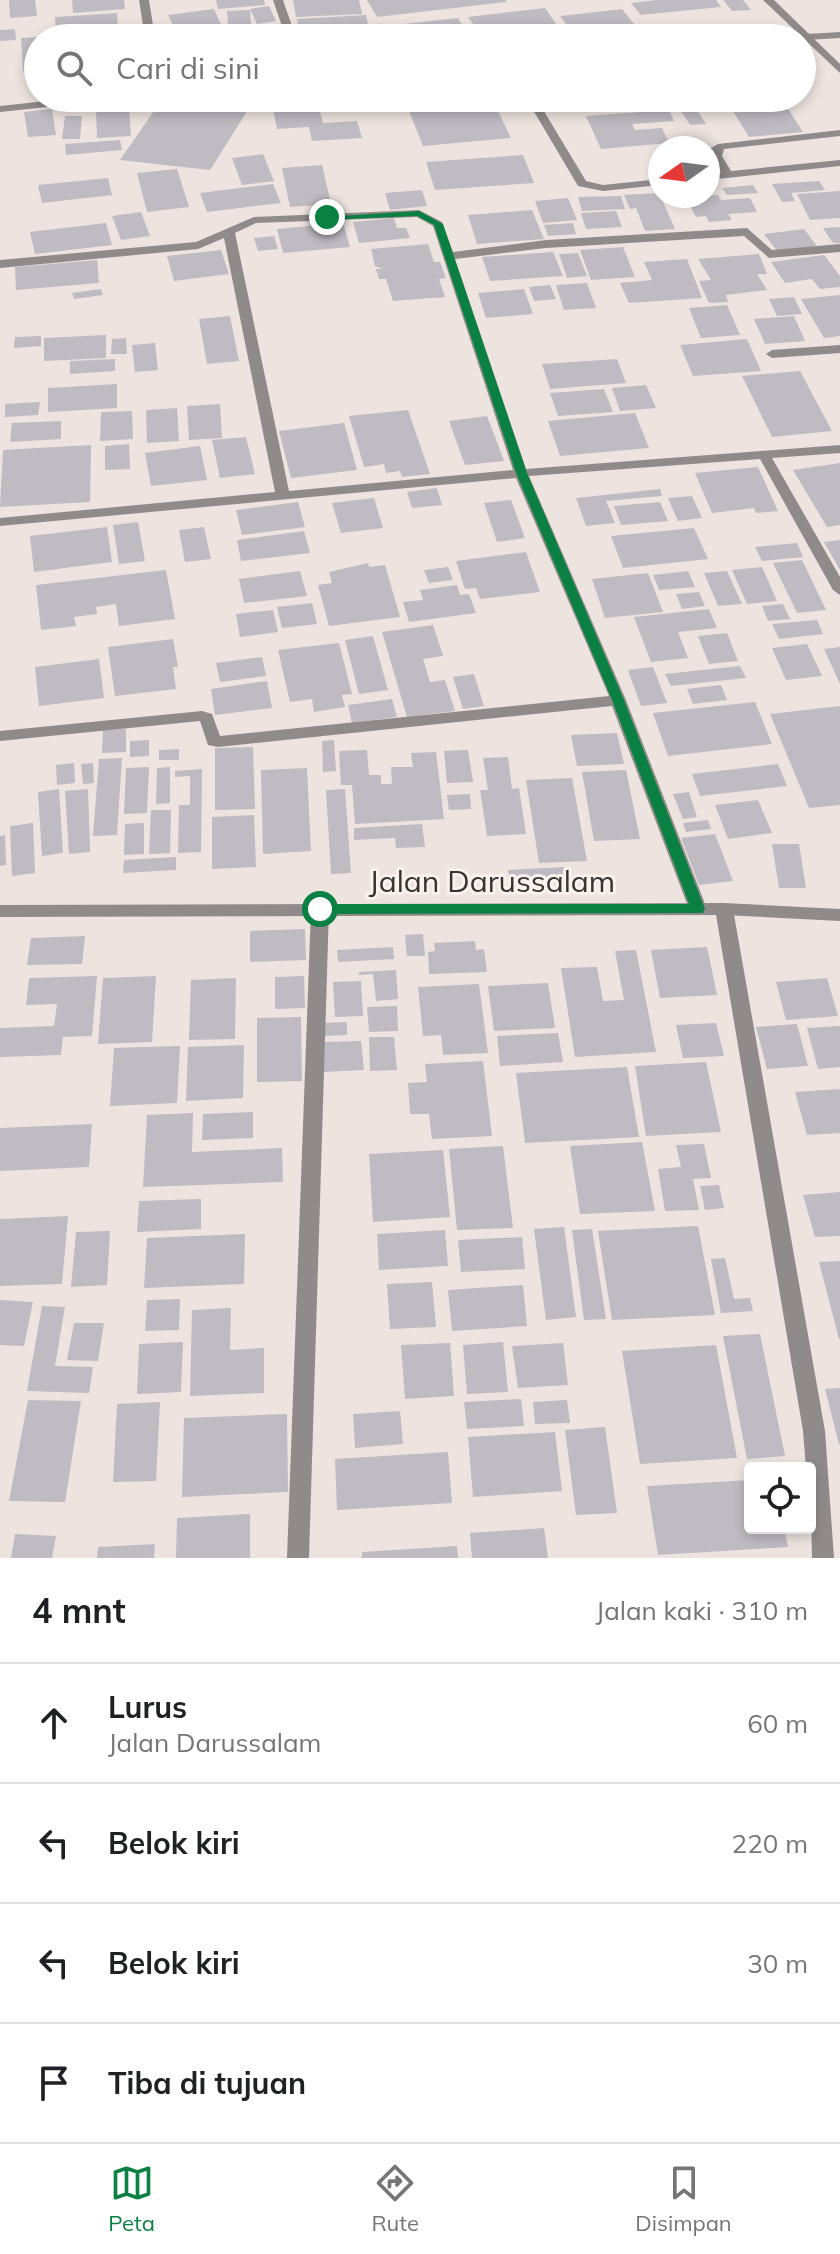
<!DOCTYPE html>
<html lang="id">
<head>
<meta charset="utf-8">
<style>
	:root { --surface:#fff; --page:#f6f6f6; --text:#202124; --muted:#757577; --line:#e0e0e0; --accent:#0b8043 }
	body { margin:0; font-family:Mulish,sans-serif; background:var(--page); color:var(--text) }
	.controls { position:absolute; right:24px; bottom:24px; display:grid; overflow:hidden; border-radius:8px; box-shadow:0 4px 12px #0003 }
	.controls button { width:72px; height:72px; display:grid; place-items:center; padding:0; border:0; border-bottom:2px solid var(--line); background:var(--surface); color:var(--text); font:40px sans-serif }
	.compass { position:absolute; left:648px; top:136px; width:72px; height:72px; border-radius:50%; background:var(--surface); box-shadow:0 4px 12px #0003; rotate:256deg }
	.stop { position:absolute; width:24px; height:24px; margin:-18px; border:6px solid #0b8043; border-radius:50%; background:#fff }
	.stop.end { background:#0b8043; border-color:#fff; box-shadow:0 2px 8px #0008 }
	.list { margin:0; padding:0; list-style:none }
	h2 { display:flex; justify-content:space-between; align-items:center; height:104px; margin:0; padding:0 32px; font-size:34px }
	h2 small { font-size:26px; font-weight:400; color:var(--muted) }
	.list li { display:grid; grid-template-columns:52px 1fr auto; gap:24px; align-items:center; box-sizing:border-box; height:120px; padding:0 32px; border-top:2px solid var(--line) }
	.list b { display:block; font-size:30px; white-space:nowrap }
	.list p { margin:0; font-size:26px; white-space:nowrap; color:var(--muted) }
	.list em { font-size:26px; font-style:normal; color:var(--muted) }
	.icon { flex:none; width:44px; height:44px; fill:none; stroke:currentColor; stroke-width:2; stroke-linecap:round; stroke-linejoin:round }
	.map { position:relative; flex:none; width:840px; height:1558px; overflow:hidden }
	.search { position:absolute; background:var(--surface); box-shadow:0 4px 12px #0003; left:24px; right:24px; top:24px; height:88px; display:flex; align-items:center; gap:20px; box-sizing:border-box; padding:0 28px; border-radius:44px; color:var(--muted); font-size:30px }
	.sheet { height:584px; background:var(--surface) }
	nav { display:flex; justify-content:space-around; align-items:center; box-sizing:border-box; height:112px; border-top:2px solid var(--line); background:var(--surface); font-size:22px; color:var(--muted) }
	nav a { display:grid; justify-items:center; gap:4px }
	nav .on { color:var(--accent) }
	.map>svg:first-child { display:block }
	.building { fill:#c0bac2 }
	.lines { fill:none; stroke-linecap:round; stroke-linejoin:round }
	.service { fill:#908b8a; fill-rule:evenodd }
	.minor { fill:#908b8a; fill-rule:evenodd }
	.tertiary { fill:#908b8a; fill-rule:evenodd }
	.route { fill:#0b8043 }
	.labels { text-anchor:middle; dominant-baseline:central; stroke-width:6; stroke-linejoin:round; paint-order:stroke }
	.street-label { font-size:30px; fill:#363331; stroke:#fbf1ec }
</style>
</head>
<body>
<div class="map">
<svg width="840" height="1558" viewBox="0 0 840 1558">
	<rect width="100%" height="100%" fill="#ede4df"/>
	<g class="building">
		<path d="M9,0H35L37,16L10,18Z"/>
		<path d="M72,0H124L125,9L73,13Z"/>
		<path d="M216,0H264L265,5L218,9Z"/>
		<path d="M293,0H359L362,14L296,17Z"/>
		<path d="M367,0H506V2L377,17Z"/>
		<path d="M657,0H716L721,7L641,15L631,3Z"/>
		<path d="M723,0H743L751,10L732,11Z"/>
		<path d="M269,6L276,21L257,24L250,9Z"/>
		<path d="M545,8L557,25L480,34L468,17Z"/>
		<path d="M214,9L227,38H179L168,15Z"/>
		<path d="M622,9L638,29L575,36L560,16Z"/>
		<path d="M250,10L251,24L228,25L227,11Z"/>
		<path d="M117,13L118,28L56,32L55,17Z"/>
		<path d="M366,15L370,34L300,37L297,19Z"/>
		<path d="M458,18L467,33L383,38L377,27Z"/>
		<path d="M277,26L282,37L259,38L255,29Z"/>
		<path d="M565,28L572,38H542L537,32Z"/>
		<path d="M15,29L16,40L0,41V30Z"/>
		<path d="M129,31L130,38H56V36Z"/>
		<path d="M528,33L531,38H487V36Z"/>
		<path d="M38,37V70L23,71L21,38Z"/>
		<path d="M163,98H190L251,105L210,170L120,160Z"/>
		<path d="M284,98H316L323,123L357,121L362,138L312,141L309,127L277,129L271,99Z"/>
		<path d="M404,98H492L511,138L423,146Z"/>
		<path d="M666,98H781L803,132L749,137L728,103L672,108Z"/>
		<path d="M696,108L706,124L690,125L680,109Z"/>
		<path d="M52,109L56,135L28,137L24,112Z"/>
		<path d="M129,109L131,136L97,138L96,111Z"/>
		<path d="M669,110L674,121L632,124L635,130L662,128L669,143L601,149L586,116Z"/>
		<path d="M65,116H82L80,139H62Z"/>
		<path d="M120,140L122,150L66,155L65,144Z"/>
		<path d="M263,154L274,181L242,185L232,158Z"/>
		<path d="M523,155L534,183L435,190L426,162Z"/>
		<path d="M322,165L331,204L290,207L282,168Z"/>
		<path d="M177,169L189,207L147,212L137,173Z"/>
		<path d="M108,178L112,195L42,203L38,185Z"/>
		<path d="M819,181L825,190L791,193L795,201L782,202L772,184Z"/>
		<path d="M273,184L281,203L207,212L200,193Z"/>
		<path d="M753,185L758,193L727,195L722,188Z"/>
		<path d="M422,190L427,206L390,210L385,193Z"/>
		<path d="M840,191V218L810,220L797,194Z"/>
		<path d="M659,193L675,229L645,231L636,208L630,209L624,195Z"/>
		<path d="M718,195L721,200L750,198L757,212L728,214L732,220L709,222L706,216L696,217L689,203L699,202L696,196Z"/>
		<path d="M621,196L625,209L582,211L578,197Z"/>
		<path d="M568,198L577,220L543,223L535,201Z"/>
		<path d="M532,210L544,239L477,244L468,215Z"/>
		<path d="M616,211L622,227L586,229L581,213Z"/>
		<path d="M141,212L150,236L121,240L112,216Z"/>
		<path d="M394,218L397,228H406L410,238L359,243L353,222Z"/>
		<path d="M106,223L112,245L35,254L30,232Z"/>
		<path d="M343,223L350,247L283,253L277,229Z"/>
		<path d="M573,223L576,234L548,236L544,225Z"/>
		<path d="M840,227V243H833L823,228Z"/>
		<path d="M804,229L817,246L777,251L764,234Z"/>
		<path d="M274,236L278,249L258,251L254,238Z"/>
		<path d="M428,244L434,262H440L446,278L439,279L445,297L393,301L386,279H379L376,269H383L375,266L371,249Z"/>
		<path d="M623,247L635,277L591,280L580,250Z"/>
		<path d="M221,250L229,274L174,281L167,256Z"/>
		<path d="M553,252L563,276L490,281L482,257Z"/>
		<path d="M578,253L587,276L567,278L559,254Z"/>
		<path d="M759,254L767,274H757L767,290L726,295L728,302L709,303L699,281L711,280L698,259Z"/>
		<path d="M824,255L840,276V287L820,289L812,279L785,283L771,262Z"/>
		<path d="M687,259L702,298L629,303L620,283L652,280L644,262Z"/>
		<path d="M97,260L99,283L16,290L15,267Z"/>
		<path d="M587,283L596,308L564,310L556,285Z"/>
		<path d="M550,285L556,299L534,301L529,287Z"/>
		<path d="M101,289L103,295L74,299L72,293Z"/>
		<path d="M524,289L533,314L486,318L478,293Z"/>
		<path d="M840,295V336L824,338L801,299Z"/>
		<path d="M794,297L802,314L777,316L769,299Z"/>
		<path d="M727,305L740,335L701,338L689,308Z"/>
		<path d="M230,316L239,361L207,364L199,319Z"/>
		<path d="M794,316L805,341L765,344L754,319Z"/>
		<path d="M106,335V358L44,361V338Z"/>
		<path d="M41,336V346L14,348L15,337Z"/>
		<path d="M126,338L127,354H111L112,339Z"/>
		<path d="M747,339L761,371L693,376L680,345Z"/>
		<path d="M155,343L158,370L135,372L132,345Z"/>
		<path d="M115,359V371L70,374V361Z"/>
		<path d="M617,359L626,383L550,389L542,364Z"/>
		<path d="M800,371L832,431L772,437L742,376Z"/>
		<path d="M117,384V408L48,412V388Z"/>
		<path d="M646,385L656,408L620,411L612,388Z"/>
		<path d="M604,389L613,412L558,416L550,393Z"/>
		<path d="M40,402L38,415L5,417V404Z"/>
		<path d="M220,404L222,438L189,440L187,406Z"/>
		<path d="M177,408L179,441L147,443L146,410Z"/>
		<path d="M408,410L430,474L402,477L400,471L386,473L384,464L364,467L349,416Z"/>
		<path d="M132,411L133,439L100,441L101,412Z"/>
		<path d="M635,413L649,448L560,456L548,421Z"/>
		<path d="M487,416L504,461L465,465L449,421Z"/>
		<path d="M61,421V439L10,442L12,423Z"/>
		<path d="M344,423L357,470L291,478L279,431Z"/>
		<path d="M246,437L255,474L220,478L212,440Z"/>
		<path d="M129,444L130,469L105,470V446Z"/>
		<path d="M91,445L90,502L0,507L3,450Z"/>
		<path d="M200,446L207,480L151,486L145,453Z"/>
		<path d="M840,463V525L827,527L793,470Z"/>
		<path d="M758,467L778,511L756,513L754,508L712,513L695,473Z"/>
		<path d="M437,488L442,505L412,508L407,492Z"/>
		<path d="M660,489L662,496L606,501L615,523L586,526L576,498Z"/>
		<path d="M692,496L702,518L678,521L668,498Z"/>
		<path d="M374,498L383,528L341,533L332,503Z"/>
		<path d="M511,500L525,538L497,542L484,503Z"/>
		<path d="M298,502L305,527L242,535L236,510Z"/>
		<path d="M660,502L668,521L621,525L614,506Z"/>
		<path d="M138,522L145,561L119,564L113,525Z"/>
		<path d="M107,527L112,562L34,572L30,536Z"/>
		<path d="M204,527L211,559L185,562L179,530Z"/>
		<path d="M694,528L708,559L623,568L611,536Z"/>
		<path d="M304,531L310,553L241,561L237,540Z"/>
		<path d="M840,540V570L824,542Z"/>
		<path d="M797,543L803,557L762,561L755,547Z"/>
		<path d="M526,552L540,592L480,599L476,588L465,589L456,561Z"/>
		<path d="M802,560L826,610L797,613L773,563Z"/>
		<path d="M368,563L369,567L385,565L400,617L329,626L318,585L332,583L329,572Z"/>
		<path d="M448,567L453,580L429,583L424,570Z"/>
		<path d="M762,567L777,601L747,604L732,570Z"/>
		<path d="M166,570L175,619L119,626L116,604L96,607L97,614L74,617L76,626L41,630L36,585Z"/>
		<path d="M300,571L307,596L244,603L239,579Z"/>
		<path d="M688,571L695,587L659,590L653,575Z"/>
		<path d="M727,571L742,604L718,606L704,573Z"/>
		<path d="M648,573L663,612L605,618L592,579Z"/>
		<path d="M457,585L460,595L469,594L476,613L409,622L403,602L423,600L420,590Z"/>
		<path d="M699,592L705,606L682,609L676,594Z"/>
		<path d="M312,603L317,624L282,628L277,607Z"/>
		<path d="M783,604L790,619L768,621L762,606Z"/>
		<path d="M709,609L717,628L678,632L688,658L651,662L634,617Z"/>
		<path d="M273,610L278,632L240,637L236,614Z"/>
		<path d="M817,620L823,634L779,639L772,624Z"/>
		<path d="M433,625L443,656L423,659L430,682L445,680L455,711L407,717L382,632Z"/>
		<path d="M727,633L738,661L709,664L698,636Z"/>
		<path d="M373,636L388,690L359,694L345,640Z"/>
		<path d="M173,639L178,667H173L176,689L115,696L108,647Z"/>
		<path d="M339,643L352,694L342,695L345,707L314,712L312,699L290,702L278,650Z"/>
		<path d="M807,644L822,676L786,680L772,648Z"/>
		<path d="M840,647V684L824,649Z"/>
		<path d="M262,657L266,676L220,682L216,663Z"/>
		<path d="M99,659L104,698L39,706L35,667Z"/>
		<path d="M740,666L746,678L671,686L665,674Z"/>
		<path d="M653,667L667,703L641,706L628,670Z"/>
		<path d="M474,674L484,706L463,709L453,677Z"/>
		<path d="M267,681L272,708L215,715L211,689Z"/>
		<path d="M721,685L727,700L693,704L687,689Z"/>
		<path d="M392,699L397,717L352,723L348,705Z"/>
		<path d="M755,702L772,744L668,756L653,713Z"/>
		<path d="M840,706V805L809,808L770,714Z"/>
		<path d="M126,729V752L102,753L103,730Z"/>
		<path d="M617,733L624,764L577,766L571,735Z"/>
		<path d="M149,740V756L130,757V741Z"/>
		<path d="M334,740L336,771L323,772L322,741Z"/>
		<path d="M253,747L255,809L215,810V748Z"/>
		<path d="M179,749V760H159V750Z"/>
		<path d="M367,750L369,775H381V784H392L391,767H413L411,753L436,752L444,819L355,824L352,785H341L339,751Z"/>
		<path d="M468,750L473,782L447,783L444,751Z"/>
		<path d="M508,757L512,789L519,788L526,834L487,836L480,790H488L483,758Z"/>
		<path d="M122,758L117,835L93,836L99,759Z"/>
		<path d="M74,763L75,783L57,785L56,765Z"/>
		<path d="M93,763L94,783L83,784L81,764Z"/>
		<path d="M778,764L787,786L700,796L692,774Z"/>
		<path d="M149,767L147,813L124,814L126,768Z"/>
		<path d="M170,767V803L156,804L157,768Z"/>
		<path d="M307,768L311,851L263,854L261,770Z"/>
		<path d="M202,769L201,852L178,853L179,805H190V776L175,777V771Z"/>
		<path d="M626,770L640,839L594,841L582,772Z"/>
		<path d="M572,778L587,861L539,863L526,780Z"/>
		<path d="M59,789L63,853L42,856L38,792Z"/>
		<path d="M88,789L90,852L69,854L65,791Z"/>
		<path d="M345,789L351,873L331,874L326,790Z"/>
		<path d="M689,792L697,817L683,819L673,794Z"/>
		<path d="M470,794L471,809L449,810L447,795Z"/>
		<path d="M758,800L772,833L728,839L715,805Z"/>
		<path d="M151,810H171L170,853L149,854Z"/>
		<path d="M254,815L256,867L212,869V817Z"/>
		<path d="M708,820L711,829L686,832L683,823Z"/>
		<path d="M33,823L35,873L12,876L10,826Z"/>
		<path d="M144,823V854L124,855L125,824Z"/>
		<path d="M422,824L425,847L396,848L395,838L354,840V828Z"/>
		<path d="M715,834L733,881L699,885L681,838Z"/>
		<path d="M5,835L6,865L0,866V836Z"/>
		<path d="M772,844H799L806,888H779Z"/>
		<path d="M176,857V870L123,873L124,860Z"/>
		<path d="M564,867L566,881L510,884L508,870Z"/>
		<path d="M305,929L306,960L250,962V931Z"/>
		<path d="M423,934L425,956H407L405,935Z"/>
		<path d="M85,936L82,964L27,965L31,938Z"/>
		<path d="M475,941L476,950L484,949L487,972L429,974L428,952L435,951L434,943Z"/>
		<path d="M393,947L394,959L338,962L337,950Z"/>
		<path d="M707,947L717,995L660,998L651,950Z"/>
		<path d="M636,950L656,1052L575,1057L561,968L597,967L603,1001L624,1000L615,951Z"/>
		<path d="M396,970L398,999L376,1001L373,974L359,975V972Z"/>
		<path d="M97,976L92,1036L63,1037L61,1055L0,1057V1028L54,1026L57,1004L26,1005L29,978Z"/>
		<path d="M156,976L152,1042L98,1044L103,978Z"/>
		<path d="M304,976L305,1008L275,1009V977Z"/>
		<path d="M236,978L235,1039L189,1040L191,980Z"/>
		<path d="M827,978L838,1016L786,1020L776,982Z"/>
		<path d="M361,981L363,1016L335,1017L333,982Z"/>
		<path d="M548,983L555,1028L494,1031L488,986Z"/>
		<path d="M479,984L488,1053L443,1055L441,1035L423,1036L418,987Z"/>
		<path d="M397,1006L398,1031L369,1032L367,1007Z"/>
		<path d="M301,1017L302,1081L257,1082V1018Z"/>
		<path d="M347,1022V1035L324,1036V1023Z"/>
		<path d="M716,1023L724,1056L683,1058L676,1025Z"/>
		<path d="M797,1024L808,1066L767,1069L756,1027Z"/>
		<path d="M840,1026V1067L818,1069L807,1028Z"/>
		<path d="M558,1033L563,1062L500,1066L497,1036Z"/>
		<path d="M369,1037H394L397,1070L370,1071Z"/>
		<path d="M361,1041L364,1070L324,1072L322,1042Z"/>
		<path d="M244,1045L243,1098L186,1101L188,1047Z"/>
		<path d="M180,1046L177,1103L110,1106L114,1048Z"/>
		<path d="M483,1061L492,1136L432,1139L429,1114H410L408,1083L427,1082L425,1064Z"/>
		<path d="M706,1062L721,1132L646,1136L635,1066Z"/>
		<path d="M627,1067L639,1137L525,1143L516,1073Z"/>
		<path d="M840,1089V1133L807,1135L795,1092Z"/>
		<path d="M253,1112V1138L202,1140L203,1114Z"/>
		<path d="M193,1113L192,1152L282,1148L283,1182L143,1187L147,1115Z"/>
		<path d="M92,1124L89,1167L0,1171V1128Z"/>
		<path d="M642,1142L655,1211L580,1214L570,1146Z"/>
		<path d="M704,1144L711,1178L693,1179L699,1210L665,1211L658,1169L681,1167L676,1145Z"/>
		<path d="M503,1146L513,1228L457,1230L449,1149Z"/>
		<path d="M443,1150L450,1217L373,1222L369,1154Z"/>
		<path d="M719,1185L724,1208L705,1210L700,1186Z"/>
		<path d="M840,1192V1236L815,1237L803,1195Z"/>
		<path d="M201,1199V1229L137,1232L139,1201Z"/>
		<path d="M68,1216L62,1284L0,1286V1219Z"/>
		<path d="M698,1226L715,1315L612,1320L598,1231Z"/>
		<path d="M564,1227L576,1317L546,1320L534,1229Z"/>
		<path d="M592,1229L606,1319L584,1320L572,1230Z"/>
		<path d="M445,1230L448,1266L379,1270L377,1234Z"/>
		<path d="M110,1231L107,1285L71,1287L76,1232Z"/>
		<path d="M245,1234L244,1284L144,1288L147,1238Z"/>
		<path d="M522,1237L525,1269L461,1272L458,1240Z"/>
		<path d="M725,1258L734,1299L750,1298L753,1311L721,1313L711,1259Z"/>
		<path d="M840,1261V1339H839L819,1262Z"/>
		<path d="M432,1282L436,1327L390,1329L387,1284Z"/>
		<path d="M523,1285L527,1326L452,1331L448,1290Z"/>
		<path d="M180,1299L179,1330L145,1331L147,1300Z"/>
		<path d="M0,1300L33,1302L24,1346L0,1345Z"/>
		<path d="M42,1306L65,1307L55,1366L93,1367L89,1393L27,1391Z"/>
		<path d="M231,1308L230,1350L264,1348V1393L190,1396L192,1310Z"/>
		<path d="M74,1323H104L98,1361L67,1360Z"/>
		<path d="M760,1334L785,1456L747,1459L723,1336Z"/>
		<path d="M183,1342L181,1392L137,1394L139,1344Z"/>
		<path d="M503,1342L508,1392L467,1394L463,1345Z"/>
		<path d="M450,1343L454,1396L405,1399L401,1345Z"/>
		<path d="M563,1343L568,1385L518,1388L512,1346Z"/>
		<path d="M716,1345L737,1458L640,1464L622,1351Z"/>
		<path d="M840,1388V1444H839L825,1389Z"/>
		<path d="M521,1399L524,1426L467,1429L464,1402Z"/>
		<path d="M28,1400L81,1401L65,1502L9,1501Z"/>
		<path d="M567,1400L570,1423L535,1424L533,1402Z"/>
		<path d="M160,1402L156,1481L113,1482L117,1404Z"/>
		<path d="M400,1411L403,1444L355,1448L353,1414Z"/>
		<path d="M287,1414L288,1492L182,1497L184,1418Z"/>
		<path d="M605,1427L617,1513L576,1515L565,1430Z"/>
		<path d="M555,1432L562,1491L473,1497L468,1437Z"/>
		<path d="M448,1452L452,1503L337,1510L335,1459Z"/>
		<path d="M750,1480V1528H784L788,1547L658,1555L647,1486Z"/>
		<path d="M250,1514V1558H176L177,1518Z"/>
		<path d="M544,1528L548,1558H472L470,1533Z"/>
		<path d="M15,1534L56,1536L52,1558H11Z"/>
		<path d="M155,1544L154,1558H97L98,1547Z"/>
		<path d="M457,1546L458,1558H362V1552Z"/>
	</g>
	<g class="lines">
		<g class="service">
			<path d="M526,98H536L586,181L603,185L660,179V185L603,191L578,186Z"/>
			<path d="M840,130V136L724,149L722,156L731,171L840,160V166L708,180V174L721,172L710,156L711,148L718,144Z"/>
		</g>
		<g class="minor">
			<path d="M139,0H149L155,38H145Z"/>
			<path d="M273,0H283L296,38H286Z"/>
			<path d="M840,32V38L806,40L801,37L806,34Z"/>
			<path d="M74,98H109L104,101L0,112V106Z"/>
			<path d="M419,210L442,222L453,252L546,240L747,228L772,250L840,244V252L769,258L744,236L546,248L455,259L526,469L840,445V453L772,458L840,577V595L833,590L760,459L529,476L626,700L707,909L704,913H692L689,909L612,706L218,747L208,745L200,721L0,741V731L202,711L212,714L220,736L609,696L516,478L0,526V518L275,492L224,238L198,249L0,268V260L196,242L254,217ZM417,217L433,226L513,470L289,491L235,233L256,223Z"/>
			<path d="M840,345V353L772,358L766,354L772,350Z"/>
			<path d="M320,903L326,905L329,909L309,1558H287L311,909L314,905Z"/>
			<path d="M724,903L730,905L733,909L825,1431L834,1558H812L810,1468H806L803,1431L715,909L718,905Z"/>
		</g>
		<g class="tertiary">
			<path d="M763,0H774L840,64V73Z"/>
			<path d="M724,903L840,909V921L724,915L0,917V905Z"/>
		</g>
	</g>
	<path class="route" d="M419,211L443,224L527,473L624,700L705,909L703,913L320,914L313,909L320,904H689L612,700L516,473L434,225L417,216L327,220L322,217Z"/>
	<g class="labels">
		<g class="street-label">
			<text x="492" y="881">Jalan Darussalam</text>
		</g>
	</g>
</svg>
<div class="controls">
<button><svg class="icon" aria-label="locate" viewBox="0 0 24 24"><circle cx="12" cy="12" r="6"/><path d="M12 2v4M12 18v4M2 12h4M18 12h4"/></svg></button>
</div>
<svg class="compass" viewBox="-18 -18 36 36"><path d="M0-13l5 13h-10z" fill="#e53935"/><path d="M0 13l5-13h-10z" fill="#757577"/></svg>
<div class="stop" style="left:320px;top:909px"></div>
<div class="stop end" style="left:327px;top:217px"></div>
<div class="search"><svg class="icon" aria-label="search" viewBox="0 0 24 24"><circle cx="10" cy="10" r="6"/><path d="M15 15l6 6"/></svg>Cari di sini</div>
</div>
<section class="sheet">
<h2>4 mnt<small>Jalan kaki · 310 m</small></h2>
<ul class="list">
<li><svg class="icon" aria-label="ahead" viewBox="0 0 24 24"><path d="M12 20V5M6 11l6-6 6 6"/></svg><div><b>Lurus</b><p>Jalan Darussalam</p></div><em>60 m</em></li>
<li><svg class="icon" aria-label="left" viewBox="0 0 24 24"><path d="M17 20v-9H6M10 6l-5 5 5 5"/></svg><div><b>Belok kiri</b></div><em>220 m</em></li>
<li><svg class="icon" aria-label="left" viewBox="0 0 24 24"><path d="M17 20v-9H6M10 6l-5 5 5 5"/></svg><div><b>Belok kiri</b></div><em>30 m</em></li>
<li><svg class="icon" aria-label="arrive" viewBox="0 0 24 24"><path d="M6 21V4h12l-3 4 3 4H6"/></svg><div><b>Tiba di tujuan</b></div></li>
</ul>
</section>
<nav>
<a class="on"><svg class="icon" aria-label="map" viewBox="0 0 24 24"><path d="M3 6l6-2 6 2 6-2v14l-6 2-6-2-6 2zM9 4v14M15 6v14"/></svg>Peta</a>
<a><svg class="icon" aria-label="directions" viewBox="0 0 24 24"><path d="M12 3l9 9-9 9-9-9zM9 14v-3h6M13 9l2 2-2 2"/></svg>Rute</a>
<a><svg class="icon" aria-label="saved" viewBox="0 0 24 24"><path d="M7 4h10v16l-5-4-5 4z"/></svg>Disimpan</a>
</nav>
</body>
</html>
